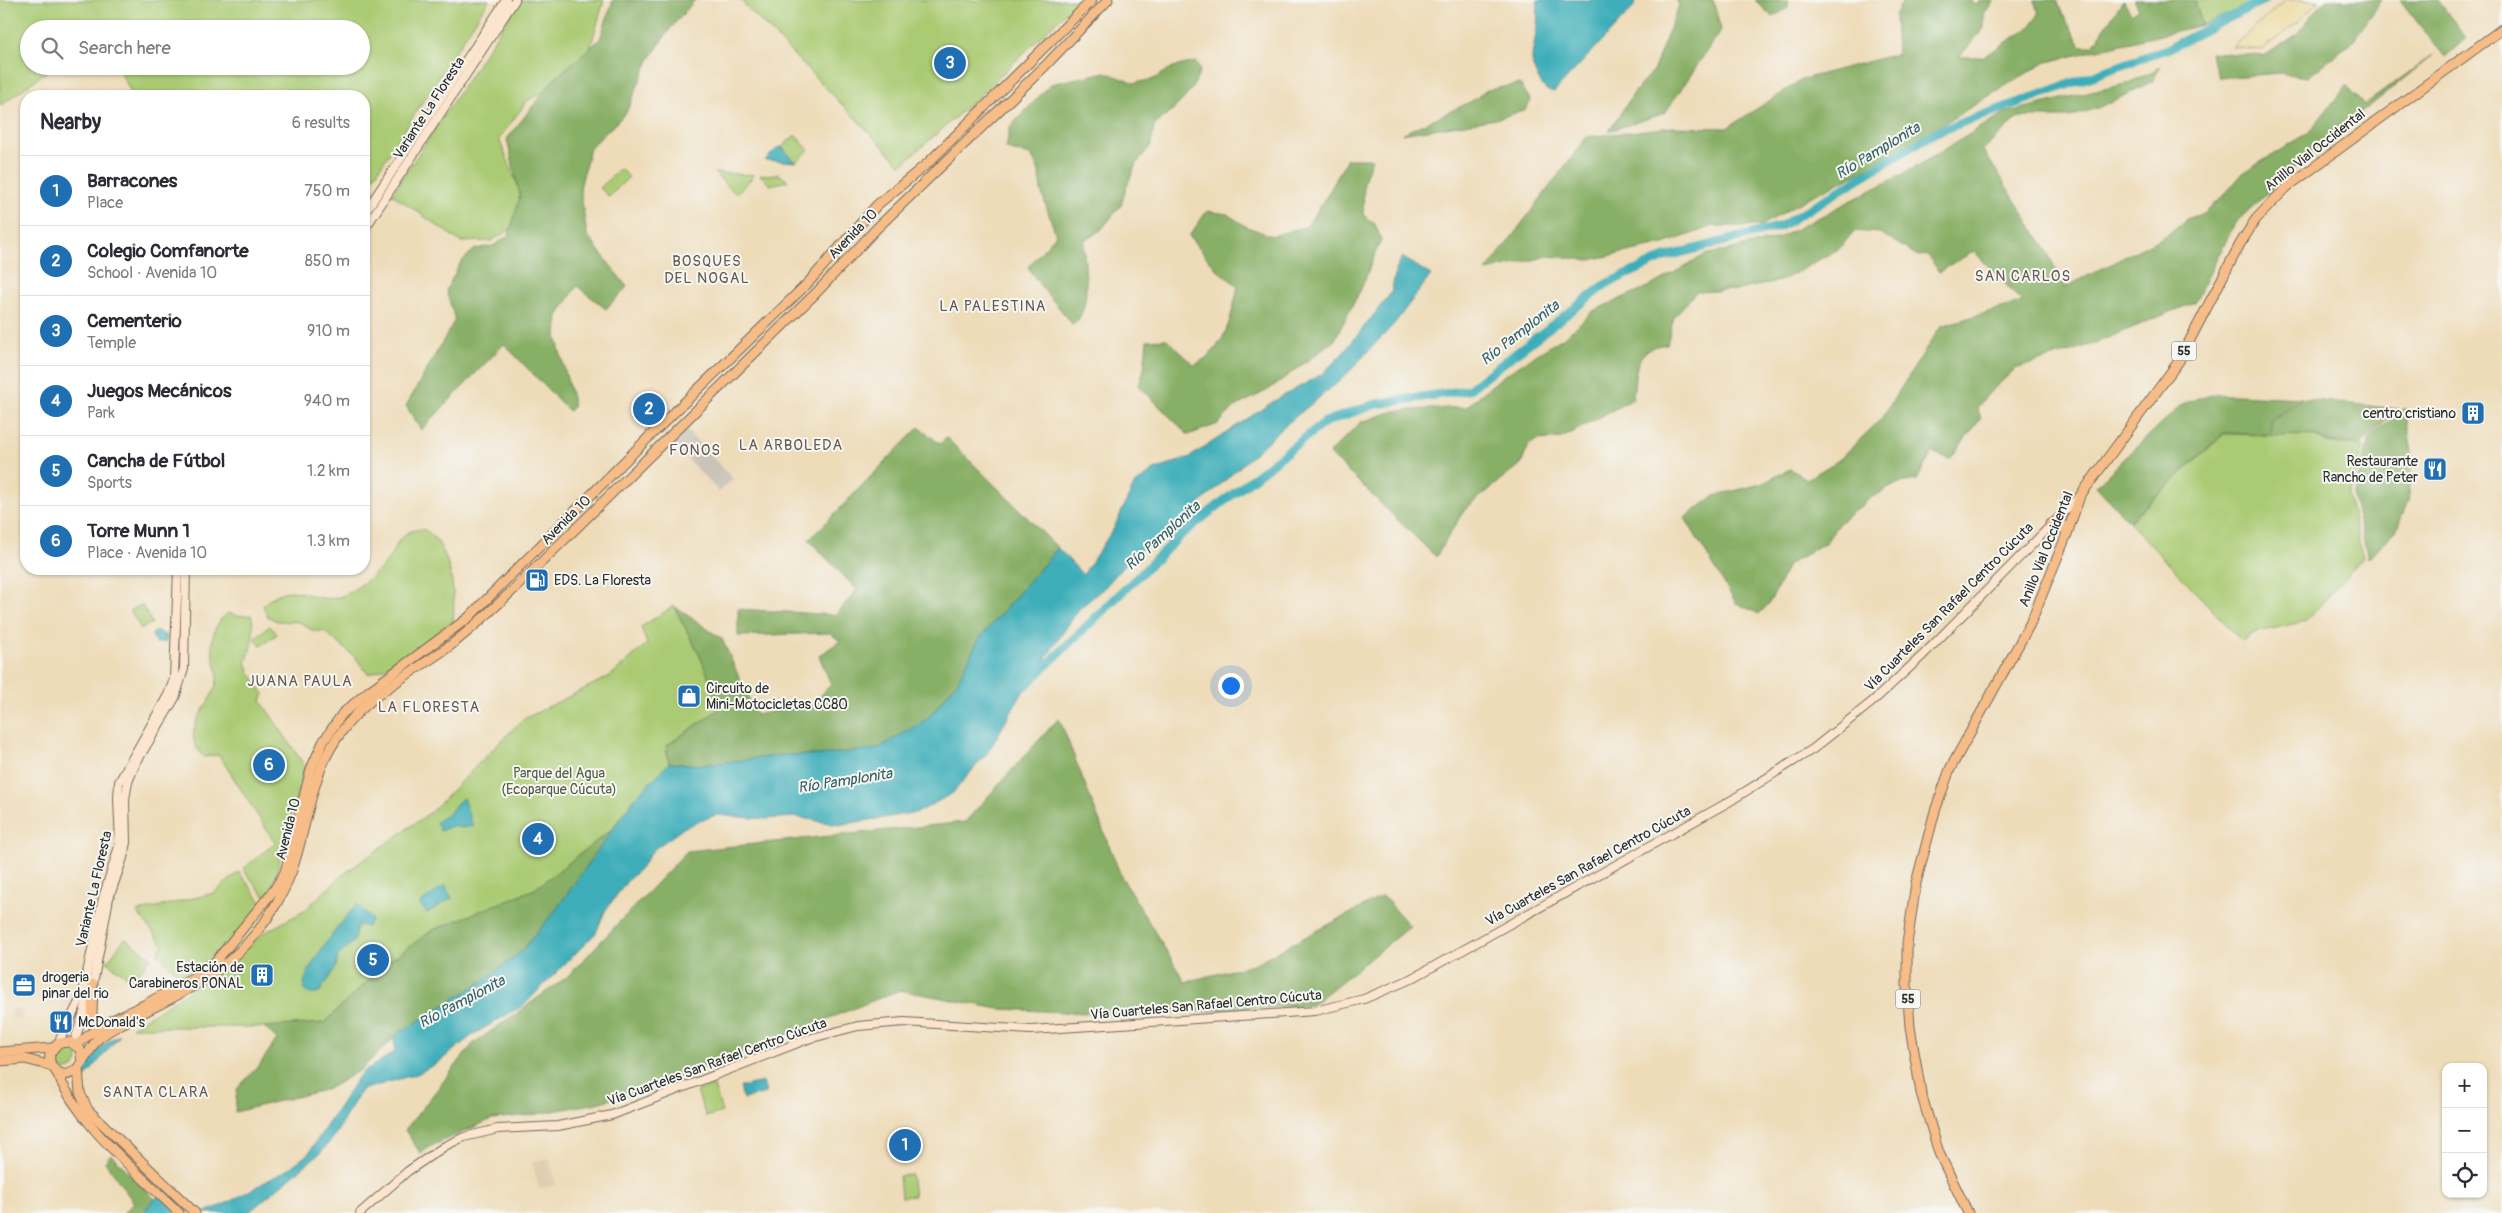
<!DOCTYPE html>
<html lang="en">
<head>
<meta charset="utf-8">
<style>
	:root { --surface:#fff; --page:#f2f2f3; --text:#2b2b33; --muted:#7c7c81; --line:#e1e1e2; --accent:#1f6fb2 }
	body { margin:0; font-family:Pangolin,sans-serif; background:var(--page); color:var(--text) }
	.controls { position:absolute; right:15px; bottom:15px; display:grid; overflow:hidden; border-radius:10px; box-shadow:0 1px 4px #0004 }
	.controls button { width:45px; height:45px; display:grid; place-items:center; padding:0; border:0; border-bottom:1px solid var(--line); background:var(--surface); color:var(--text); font:25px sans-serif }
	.you { position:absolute; left:1230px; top:685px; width:18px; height:18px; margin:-12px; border:4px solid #fff; border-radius:50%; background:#1a73e8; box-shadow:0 0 0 8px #1a73e833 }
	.badge { display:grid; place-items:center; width:32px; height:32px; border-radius:50%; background:var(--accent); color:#fff; font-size:16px; font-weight:700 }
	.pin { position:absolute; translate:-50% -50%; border:2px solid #fff; box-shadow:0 1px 5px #0006 }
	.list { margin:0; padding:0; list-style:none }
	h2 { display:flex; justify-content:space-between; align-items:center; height:65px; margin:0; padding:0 20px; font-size:21px }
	h2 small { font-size:16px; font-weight:400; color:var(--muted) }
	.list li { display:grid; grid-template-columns:32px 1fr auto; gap:15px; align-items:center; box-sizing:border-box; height:70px; padding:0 20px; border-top:1px solid var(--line) }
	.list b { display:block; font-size:19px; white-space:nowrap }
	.list p { margin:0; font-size:16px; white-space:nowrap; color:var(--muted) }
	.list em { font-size:16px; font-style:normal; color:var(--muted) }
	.icon { flex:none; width:28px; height:28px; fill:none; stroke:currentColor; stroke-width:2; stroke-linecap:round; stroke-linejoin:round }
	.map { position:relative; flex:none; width:2502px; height:1213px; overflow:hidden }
	.search { position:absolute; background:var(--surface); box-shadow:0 1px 4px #0004; left:20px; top:20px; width:350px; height:55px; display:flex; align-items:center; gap:12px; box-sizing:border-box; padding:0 18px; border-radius:28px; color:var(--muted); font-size:19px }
	.panel { position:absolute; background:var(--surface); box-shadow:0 1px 4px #0004; left:20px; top:90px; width:350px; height:485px; border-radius:20px }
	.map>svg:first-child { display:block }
	.built { fill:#dfceb1 }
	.industrial { fill:#cac3b8 }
	.green { fill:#aacb73; stroke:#6a7b4f }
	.forest { fill:#87af65; stroke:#596d48 }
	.sand { fill:#eeda9e; stroke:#8c8264 }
	.water { fill:#3eaeb9; stroke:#346c72 }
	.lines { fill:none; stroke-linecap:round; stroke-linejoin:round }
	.river { stroke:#3eaeb9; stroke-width:9 }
	.secondary-casing { stroke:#6f695d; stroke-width:10 }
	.primary-casing { stroke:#6f695d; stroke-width:11 }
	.trunk-casing { stroke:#6f695d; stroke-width:11 }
	.secondary { stroke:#fce5cf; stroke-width:8 }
	.primary { stroke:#f7bd88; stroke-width:9 }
	.trunk { stroke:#f7bd88; stroke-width:9 }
	.labels { text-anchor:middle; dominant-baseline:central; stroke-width:4; stroke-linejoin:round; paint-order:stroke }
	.shield { fill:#f6f6f2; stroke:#686867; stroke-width:1 }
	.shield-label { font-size:12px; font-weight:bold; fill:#2b2b2b }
	.street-label { font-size:14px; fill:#2b2b2b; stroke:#f6f6f2 }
	.poi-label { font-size:14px; fill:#2b2b2b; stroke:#f6f6f2; text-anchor:start }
	.park-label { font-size:14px; fill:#515b41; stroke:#f6f6f2 }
	.water-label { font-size:15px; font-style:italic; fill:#335f64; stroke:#f6f6f2 }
	.neighbourhood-label { font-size:15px; letter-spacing:1px; fill:#65564e; stroke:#f6f6f2 }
</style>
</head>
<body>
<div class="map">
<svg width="2502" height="1213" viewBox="0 0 2502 1213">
	<rect width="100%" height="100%" fill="#f6f6f2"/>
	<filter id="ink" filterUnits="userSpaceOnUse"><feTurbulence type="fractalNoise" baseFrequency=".02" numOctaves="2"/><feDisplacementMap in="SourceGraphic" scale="10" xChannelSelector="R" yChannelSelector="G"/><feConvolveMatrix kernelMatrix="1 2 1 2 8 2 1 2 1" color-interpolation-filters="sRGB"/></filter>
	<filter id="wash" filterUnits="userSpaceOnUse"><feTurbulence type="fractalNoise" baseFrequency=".0096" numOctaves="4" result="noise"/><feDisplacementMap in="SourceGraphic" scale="20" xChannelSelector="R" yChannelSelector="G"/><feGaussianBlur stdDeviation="1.12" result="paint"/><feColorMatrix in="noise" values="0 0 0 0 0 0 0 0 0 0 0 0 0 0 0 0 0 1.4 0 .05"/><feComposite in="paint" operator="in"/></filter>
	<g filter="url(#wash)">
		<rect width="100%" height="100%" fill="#eedcb9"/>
		<g class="built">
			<path d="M21,978L31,982L28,992L18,988Z"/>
			<path d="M13,1007L23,1010L21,1021L10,1017Z"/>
			<path d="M549,1158L556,1185L539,1189L532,1162Z"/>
		</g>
		<path class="industrial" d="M683,426L733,479L719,492L669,440Z"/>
		<g class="green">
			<path d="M0,0H489L368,186L364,184V96H133L117,66H361V29H29V66H54L0,106Z"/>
			<path d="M520,0H604L586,63L559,83L527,101L499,139L520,191L516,226L491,241L461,242L392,194Z"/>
			<path d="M740,0H1079L975,100L901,165Z"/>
			<path d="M2195,0H2259L2202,25Z"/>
			<path d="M795,135L809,150L796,162L782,147Z"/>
			<path d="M620,168L629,177L609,197L600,188Z"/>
			<path d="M714,173L755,175L736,194Z"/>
			<path d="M779,174L788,181L770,185L760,175Z"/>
			<path d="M2224,434L2312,436L2329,443L2364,446L2348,497L2363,557L2306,621L2254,633L2242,641L2129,522Z"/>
			<path d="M423,529C451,543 456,594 453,622C430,643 398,666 368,674L355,657L324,631H313L300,622L277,621L267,616L263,605C296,573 311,608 342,596C353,592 376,574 384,565C399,547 395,531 423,529Z"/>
			<path d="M142,605L152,623L141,629L130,610Z"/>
			<path d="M674,606L701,658L721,708L666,746L669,763L636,796L611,830L535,889L433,930L389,961L324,1023L264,1027H132L218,972L262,934L304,911L341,876L432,811L522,720L610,676L647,644L641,627Z"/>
			<path d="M228,613L238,616L251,615C256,625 251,652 246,662L250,673L264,694L261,701L305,766L273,886L265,897L243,869L275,843L219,755L204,757C176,729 212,708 217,681C219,670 214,664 213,654C210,637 215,623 228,613Z"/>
			<path d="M270,626L277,634L261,646L254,638Z"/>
			<path d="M239,872L262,903C244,925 207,971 179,975L157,953L163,945L137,912L214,893Z"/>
			<path d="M125,938L151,957L133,981L107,962Z"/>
			<circle cx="66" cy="1058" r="12"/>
			<path d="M714,1086L722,1112L706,1117L697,1091Z"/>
			<path d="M911,1174L914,1196L901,1197L899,1176Z"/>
		</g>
		<g class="forest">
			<path d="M613,0H695L670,29L649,60L626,113L590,148L580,188L587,235L627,287L606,309L577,286L558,316L556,336L574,406L569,411L504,344L421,430L406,406L455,320L446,290L461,262L475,249L493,246L509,235L520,196L507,139L554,79L600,39Z"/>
			<path d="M1676,0H1713L1721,30L1665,113L1609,131L1634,93L1654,69L1679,5Z"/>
			<path d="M1755,0H1788V8L1772,17Z"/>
			<path d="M1904,0H1970L1977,5L1979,0H1994L1984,14V28L1959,57H1983L2029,28L2039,14L2035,0H2057L2062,13L2081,46H2093L2123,0L2131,14L2139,9L2134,0H2195L2202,25L2043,63L1881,162L1806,199L1761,226H1713L1664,244L1590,260L1549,256L1486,271L1587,137L1672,127L1727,128L1803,79L1897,54L1895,15Z"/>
			<path d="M2325,0H2382L2352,42L2308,77L2280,73L2219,78L2210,52L2264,56L2296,35Z"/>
			<path d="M2400,0H2438L2466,38L2445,57Z"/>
			<path d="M2433,55L2297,165L2235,223L2195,302L2093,344L2015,369L1988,394L1977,408L1981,418L1950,459L1932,452L1917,480L1899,483L1872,497L1839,523L1826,542L1788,565L1777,589L1768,605L1759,614L1736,603L1685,518L1714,496L1761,484L1790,469L1807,479L1839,460L1881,419L1941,326L2022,302L1974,251L1939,272L1928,255L1918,256L1880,233L1854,231L1840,248L1783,280L1738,290L1696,292L1674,317L1667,344C1633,348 1636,371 1633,399L1562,438L1537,440L1529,445L1521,464L1464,510L1436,557L1329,453L1361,422L1394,411L1466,407L1503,376L1566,336L1593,311L1654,284L1705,255L1779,238L1916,167L2004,113L2129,83L2160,67L2153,81L2101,107L2070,117H2019L1983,150L2044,246L2066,290V287L2167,235L2186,219L2204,213L2225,194L2243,173L2308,133L2347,85L2364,105Z"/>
			<path d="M1195,62L1200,69C1194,95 1173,109 1154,126L1151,145L1136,164L1126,188L1121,205L1102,229L1084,241C1083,265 1094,308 1073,325C1058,305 1040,288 1028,267L1056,235L1041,191L1039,171L1031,155L1006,149L1010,127L1051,84L1105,72L1134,83L1154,79L1173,67Z"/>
			<path d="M1520,84L1531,101L1525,110L1496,119L1402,134L1472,101L1487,90Z"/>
			<path d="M1347,159H1372L1364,181L1363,215L1375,224L1381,239L1361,289L1334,341L1268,390L1235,407L1218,424L1188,435L1139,386L1144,369L1147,340L1167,339L1194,365C1226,350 1231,318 1238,286L1217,270L1189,236L1207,211L1227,214L1247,227L1272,236L1307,226L1328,194Z"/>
			<path d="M2211,394L2302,398L2270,420V435L2224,433L2129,521L2096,486L2182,404Z"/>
			<path d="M2303,399L2313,400L2399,409L2361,444L2330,442L2312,435L2272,436L2271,421Z"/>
			<path d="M2405,408L2413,460L2408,502L2396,531L2368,558L2353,497L2370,438Z"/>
			<path d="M919,427L940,444L946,437L1058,548L979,639L957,682L927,719L877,749L820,755H783L703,765L669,763L666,746L721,708L700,656L674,606L722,639L756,715L814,703L831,684L819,656L840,641L830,633L738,636V609L836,615L857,590L809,540Z"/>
			<path d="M1059,718L1121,876L1185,982L1252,965L1383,896L1410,926L1312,1005L1130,1015L999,1009L900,990L671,1081L597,1103L531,1115L492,1119L429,1147L421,1154L405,1130L473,1044L567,977L687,851L965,822Z"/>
			<path d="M611,830L602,846L555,911L521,952L486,979L394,1038L360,1070L328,1089L235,1112L237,1089L260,1064L277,1039L264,1027L324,1023L389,961L433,930L535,889Z"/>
			<path d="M111,1154L155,1199L141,1213H123L134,1203L105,1162Z"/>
		</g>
		<path class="sand" d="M2286,0H2319L2292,27L2261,50L2232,47Z"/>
		<g class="water">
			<path d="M1538,0H1636L1635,6L1554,92L1546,90C1526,63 1532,58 1537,28C1538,19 1537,9 1538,0Z"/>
			<path d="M780,146L795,162L765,160Z"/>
			<path d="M1402,257L1431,275L1394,324L1342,379L1283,427L1168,533L1135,553L1105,587L1079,609L1023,692L988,752L953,793L919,812L839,825L796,817L764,819L716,815L685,827L653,850L641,868L628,880L605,911L596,933L524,1005L474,1034L439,1062L417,1074L361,1090L334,1137L320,1153L248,1213H203L227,1203L285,1171L308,1154L361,1073L395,1052L394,1038L396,1035L486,979L521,952L555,911L636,796L669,763L703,765L783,755H820L877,749L927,719L957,682L979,639L1058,548L1083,575L1114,528L1134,485L1154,470L1190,457L1274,401L1322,374L1344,352L1391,293L1396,270Z"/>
			<path d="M156,630L167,636L166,642L156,643L152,635Z"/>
			<path d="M463,798L473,826L462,828L452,826L440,831L436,822L450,813L456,804Z"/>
			<path d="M445,885L452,898L427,913L419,904Z"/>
			<path d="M357,904L372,920L367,927L360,925L357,927L354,941L338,956L336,967L319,993C313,995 309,995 304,990C300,971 343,920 357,904Z"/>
			<path d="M120,1035L84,1079L81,1072C92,1055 101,1043 120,1035Z"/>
			<path d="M763,1082L766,1093L743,1099L740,1087Z"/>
			<path d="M179,1188L174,1203L185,1213H144C150,1200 165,1189 179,1188Z"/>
		</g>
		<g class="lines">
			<path class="river" d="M1026,685L1182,534L1325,422L1376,404L1468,390L1606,284L1665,257L1781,226L1936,132L2167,49L2264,0"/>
		</g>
	</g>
	<g filter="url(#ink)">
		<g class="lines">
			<g class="secondary-casing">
				<g id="secondary">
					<path d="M364,214L506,0"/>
					<path d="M364,230L515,0"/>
					<path d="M58,1043L82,996L103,898L120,843L118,799L119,782L168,695L174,679L178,569"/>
					<path d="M74,1043L93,984L109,898L123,858L126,842L125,799L128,782L136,763L175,698L184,669L186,569"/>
					<path d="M360,1213L408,1171L445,1146L464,1137L498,1129L558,1126L612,1115L808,1039L858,1026L904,1022L1031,1030L1315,1011L1364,999L1411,979L1727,803L1813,749L1872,702L1922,656L2080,496"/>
				</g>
			</g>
			<g class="primary-casing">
				<g id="primary">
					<path d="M93,984L92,1015L94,1020L102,1025"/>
					<path d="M76,1045L102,1025L146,1004L199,974L216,961L274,890L285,872L311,769L323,742L342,714L369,691L468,618L657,429L808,283L877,205L928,163L1092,0"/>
					<path d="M0,1052L52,1048"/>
					<path d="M0,1061L25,1059L52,1066"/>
					<path d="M82,1062L80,1049L70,1042L58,1043L50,1053C49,1060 50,1066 55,1070C75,1087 87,1051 97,1040C103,1034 109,1031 116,1027C148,1009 185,994 215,972C254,944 285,900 297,854C309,811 314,767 342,731C369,694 414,672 451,645C473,628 493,609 513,590L817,292L876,229L1045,66L1108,0"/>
					<path d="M78,1068L80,1093L88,1110L195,1213"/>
					<path d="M56,1071C81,1128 136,1170 179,1213"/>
				</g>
			</g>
			<g class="trunk-casing">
				<g id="trunk">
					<path d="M2050,524L2056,522L2062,524L2067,534"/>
					<path d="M1968,1213L1939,1153L1921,1093L1910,1027L1907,985V944L1916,883L1935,811L1950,769L2030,624L2067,534L2080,496L2179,361L2240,244L2256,219L2287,187L2502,29"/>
				</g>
			</g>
			<use href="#secondary" class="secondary"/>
			<use href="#primary" class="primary"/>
			<use href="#trunk" class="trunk"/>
		</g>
	</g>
	<defs>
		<g id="building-square" transform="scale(1.25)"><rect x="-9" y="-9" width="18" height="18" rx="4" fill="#1f6fb2" stroke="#f6f6f2"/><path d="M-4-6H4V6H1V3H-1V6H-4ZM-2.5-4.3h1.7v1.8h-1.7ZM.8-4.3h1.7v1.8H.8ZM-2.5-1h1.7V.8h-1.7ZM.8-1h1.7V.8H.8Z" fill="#fff"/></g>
		<g id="restaurant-square" transform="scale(1.25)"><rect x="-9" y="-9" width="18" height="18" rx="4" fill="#1f6fb2" stroke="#f6f6f2"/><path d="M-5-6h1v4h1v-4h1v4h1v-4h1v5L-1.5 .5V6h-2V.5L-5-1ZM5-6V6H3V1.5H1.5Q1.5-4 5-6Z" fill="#fff"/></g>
		<g id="fuel-square" transform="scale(1.25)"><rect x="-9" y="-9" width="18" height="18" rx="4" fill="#1f6fb2" stroke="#f6f6f2"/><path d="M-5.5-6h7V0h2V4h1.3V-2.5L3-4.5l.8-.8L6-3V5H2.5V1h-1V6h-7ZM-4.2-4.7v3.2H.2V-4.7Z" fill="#fff"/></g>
		<g id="shop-square" transform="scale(1.25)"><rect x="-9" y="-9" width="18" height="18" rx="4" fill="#1f6fb2" stroke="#f6f6f2"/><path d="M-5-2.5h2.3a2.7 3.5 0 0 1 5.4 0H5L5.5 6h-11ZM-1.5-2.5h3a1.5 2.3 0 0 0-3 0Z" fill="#fff"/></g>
		<g id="office-square" transform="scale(1.25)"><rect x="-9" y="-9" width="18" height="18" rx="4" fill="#1f6fb2" stroke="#f6f6f2"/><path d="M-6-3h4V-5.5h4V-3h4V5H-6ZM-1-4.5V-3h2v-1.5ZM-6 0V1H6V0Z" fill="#fff"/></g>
	</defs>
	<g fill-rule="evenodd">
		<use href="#building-square" x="2473" y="413"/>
		<use href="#restaurant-square" x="2435" y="469"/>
		<use href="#fuel-square" x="537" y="580"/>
		<use href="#shop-square" x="689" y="696"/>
		<use href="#building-square" x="262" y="975"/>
		<use href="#office-square" x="24" y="985"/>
		<use href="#restaurant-square" x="61" y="1022"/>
	</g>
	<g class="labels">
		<g class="shield">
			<rect x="2171.5" y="341.5" width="25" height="19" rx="4"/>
			<rect x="1895.5" y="989.5" width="25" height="19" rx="4"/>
		</g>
		<g class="shield-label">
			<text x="2184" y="351">55</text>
			<text x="1908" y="999">55</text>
		</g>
		<g class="street-label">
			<text transform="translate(429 108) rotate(-57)">Variante La Floresta</text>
			<text transform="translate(2315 150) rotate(-38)">Anillo Vial Occidental</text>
			<text transform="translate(853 234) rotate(-46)">Avenida 10</text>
			<text transform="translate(566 520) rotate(-45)">Avenida 10</text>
			<text transform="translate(2046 549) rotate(-68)">Anillo Vial Occidental</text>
			<text transform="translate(1949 607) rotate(-45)">Vía Cuarteles San Rafael Centro Cúcuta</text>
			<text transform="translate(288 829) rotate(-76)">Avenida 10</text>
			<text transform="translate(1588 866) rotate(-29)">Vía Cuarteles San Rafael Centro Cúcuta</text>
			<text transform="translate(94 889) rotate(-77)">Variante La Floresta</text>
			<text transform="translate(1206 1005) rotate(-5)">Vía Cuarteles San Rafael Centro Cúcuta</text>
			<text transform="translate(717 1062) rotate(-20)">Vía Cuarteles San Rafael Centro Cúcuta</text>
		</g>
		<g class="poi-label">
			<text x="2456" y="413" text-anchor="end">centro cristiano</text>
			<text x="2418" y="461" text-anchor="end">Restaurante<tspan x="2418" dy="16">Rancho de Peter</tspan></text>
			<text x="554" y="580">EDS. La Floresta</text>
			<text x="706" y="688">Circuito de<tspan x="706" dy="16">Mini-Motocicletas CC80</tspan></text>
			<text x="244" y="967" text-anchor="end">Estación de<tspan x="244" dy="16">Carabineros PONAL</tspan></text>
			<text x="42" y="977">drogeria<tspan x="42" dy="16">pinar del rio</tspan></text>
			<text x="78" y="1022">McDonald's</text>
		</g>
		<g class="park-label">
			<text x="559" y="773">Parque del Agua<tspan x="559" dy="16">(Ecoparque Cúcuta)</tspan></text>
		</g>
		<g class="water-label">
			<text transform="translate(1878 151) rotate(-31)">Río Pamplonita</text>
			<text transform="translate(1520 333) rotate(-38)">Río Pamplonita</text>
			<text transform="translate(1163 536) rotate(-42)">Río Pamplonita</text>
			<text transform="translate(845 781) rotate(-9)">Río Pamplonita</text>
			<text transform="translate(462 1002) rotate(-28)">Río Pamplonita</text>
		</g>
		<g class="neighbourhood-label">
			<text x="707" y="261">BOSQUES<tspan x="707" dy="17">DEL NOGAL</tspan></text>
			<text x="2023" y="276">SAN CARLOS</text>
			<text x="993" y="306">LA PALESTINA</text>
			<text x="791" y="445">LA ARBOLEDA</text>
			<text x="695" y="450">FONOS</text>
			<text x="300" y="681">JUANA PAULA</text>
			<text x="429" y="707">LA FLORESTA</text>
			<text x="156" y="1092">SANTA CLARA</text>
		</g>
	</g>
</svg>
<div class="controls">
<button>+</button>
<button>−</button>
<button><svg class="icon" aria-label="locate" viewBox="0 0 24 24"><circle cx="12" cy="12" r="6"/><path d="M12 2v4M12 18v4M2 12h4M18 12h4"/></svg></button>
</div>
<div class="you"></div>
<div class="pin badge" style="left:905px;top:1145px">1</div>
<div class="pin badge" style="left:649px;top:409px">2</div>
<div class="pin badge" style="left:950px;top:63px">3</div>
<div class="pin badge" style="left:538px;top:839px">4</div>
<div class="pin badge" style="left:373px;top:960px">5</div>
<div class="pin badge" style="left:269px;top:765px">6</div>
<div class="search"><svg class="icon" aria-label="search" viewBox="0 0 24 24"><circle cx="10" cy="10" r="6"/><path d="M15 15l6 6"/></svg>Search here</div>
<section class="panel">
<h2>Nearby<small>6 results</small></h2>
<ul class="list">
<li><span class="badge">1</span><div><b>Barracones</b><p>Place</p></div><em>750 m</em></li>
<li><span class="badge">2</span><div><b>Colegio Comfanorte</b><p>School · Avenida 10</p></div><em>850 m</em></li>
<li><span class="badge">3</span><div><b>Cementerio</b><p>Temple</p></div><em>910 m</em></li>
<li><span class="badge">4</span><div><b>Juegos Mecánicos</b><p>Park</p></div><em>940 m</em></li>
<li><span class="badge">5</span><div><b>Cancha de Fútbol</b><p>Sports</p></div><em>1.2 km</em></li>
<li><span class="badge">6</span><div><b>Torre Munn 1</b><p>Place · Avenida 10</p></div><em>1.3 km</em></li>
</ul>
</section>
</div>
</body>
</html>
